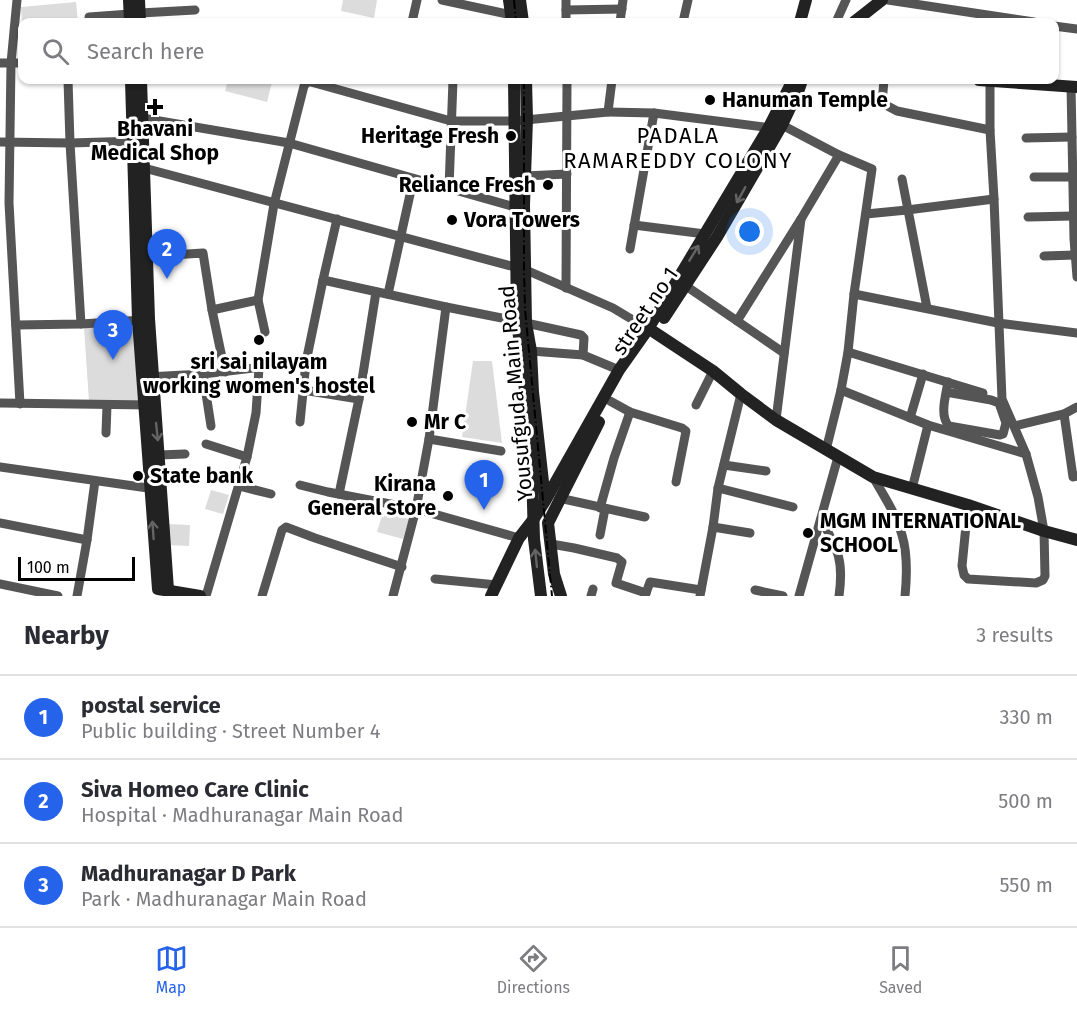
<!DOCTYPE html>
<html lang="en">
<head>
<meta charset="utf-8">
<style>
	:root { --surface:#fff; --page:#f7f7f7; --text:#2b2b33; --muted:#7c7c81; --line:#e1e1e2; --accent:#2563eb }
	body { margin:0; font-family:"Fira Sans",sans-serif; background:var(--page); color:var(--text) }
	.scale { position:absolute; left:18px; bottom:15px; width:117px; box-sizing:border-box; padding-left:6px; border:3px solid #000; border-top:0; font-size:16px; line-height:21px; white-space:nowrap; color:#000; -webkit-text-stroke:4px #fff; paint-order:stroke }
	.you { position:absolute; left:750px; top:232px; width:21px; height:21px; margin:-15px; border:4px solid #fff; border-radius:50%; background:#1a73e8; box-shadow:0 0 0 9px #1a73e833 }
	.badge { display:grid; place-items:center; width:39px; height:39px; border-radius:50%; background:var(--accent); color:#fff; font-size:20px; font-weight:700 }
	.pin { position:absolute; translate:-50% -50px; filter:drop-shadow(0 2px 3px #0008) }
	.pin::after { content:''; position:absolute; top:32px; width:21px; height:18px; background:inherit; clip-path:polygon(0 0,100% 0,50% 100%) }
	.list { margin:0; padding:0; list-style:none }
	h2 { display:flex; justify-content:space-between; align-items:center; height:78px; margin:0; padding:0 24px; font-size:26px }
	h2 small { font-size:20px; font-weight:400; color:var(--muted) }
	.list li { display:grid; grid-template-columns:39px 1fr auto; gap:18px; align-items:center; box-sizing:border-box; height:84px; padding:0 24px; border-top:2px solid var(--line) }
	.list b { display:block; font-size:22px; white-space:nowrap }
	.list p { margin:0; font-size:20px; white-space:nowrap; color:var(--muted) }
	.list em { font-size:20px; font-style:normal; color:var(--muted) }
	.icon { flex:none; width:33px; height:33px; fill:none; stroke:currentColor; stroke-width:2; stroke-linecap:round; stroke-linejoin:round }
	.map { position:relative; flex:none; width:1077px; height:596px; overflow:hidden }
	.search { position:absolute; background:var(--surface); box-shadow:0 2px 4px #0004; left:18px; right:18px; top:18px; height:66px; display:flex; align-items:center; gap:15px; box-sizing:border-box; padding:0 21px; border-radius:12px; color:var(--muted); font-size:22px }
	.sheet { height:330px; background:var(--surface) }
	nav { display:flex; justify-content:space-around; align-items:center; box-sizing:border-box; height:84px; border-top:2px solid var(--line); background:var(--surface); font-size:16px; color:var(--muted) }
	nav a { display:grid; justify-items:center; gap:3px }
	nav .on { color:var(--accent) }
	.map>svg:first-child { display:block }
	.green { fill:#dcdcdc }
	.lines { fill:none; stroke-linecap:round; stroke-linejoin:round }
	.street { stroke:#555; stroke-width:9 }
	.secondary { stroke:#222; stroke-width:12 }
	.rail { stroke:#000; stroke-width:2; stroke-dasharray:9 3 1.5 3; stroke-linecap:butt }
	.oneway { stroke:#646464 }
	.poi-dot { fill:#000; stroke:#fff; stroke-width:2 }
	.labels { text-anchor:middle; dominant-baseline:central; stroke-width:6; stroke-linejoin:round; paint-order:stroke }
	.poi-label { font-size:21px; font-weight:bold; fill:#000; stroke:#fff; text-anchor:start }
	.street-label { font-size:21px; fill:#000; stroke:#fff }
	.neighbourhood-label { font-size:22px; letter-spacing:1.5px; fill:#000; stroke:#fff }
</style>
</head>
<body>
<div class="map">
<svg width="1077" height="596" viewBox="0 0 1077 596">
	<rect width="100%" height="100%" fill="#fff"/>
	<g class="green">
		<path d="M343,0H377L374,18L341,11Z"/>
		<path d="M76,2L78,22H22V27L21,7Z"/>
		<path d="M228,80H261L272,82L267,102L225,91Z"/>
		<path d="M142,324L148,402H89L84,327Z"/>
		<path d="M473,361H492L502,443L462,437Z"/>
		<path d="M211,490L229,495L223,514L205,509Z"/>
		<path d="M383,512L409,519L403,539L377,532Z"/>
		<path d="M167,524L190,525L189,546L166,545Z"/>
	</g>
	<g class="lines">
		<g class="street">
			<path d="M17,0L11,63L9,203L20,404"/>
			<path d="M442,0L512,15"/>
			<path d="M566,0V22"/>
			<path d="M888,0L1034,22"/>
			<path d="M566,10L622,9"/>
			<path d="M140,13L195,10"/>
			<path d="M89,17L130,14"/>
			<path d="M412,22L417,0"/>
			<path d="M620,22L623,0"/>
			<path d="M683,22L688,0"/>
			<path d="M836,22L846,0"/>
			<path d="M1054,26L1077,29"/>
			<path d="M0,63H22"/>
			<path d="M68,80L70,143L81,324"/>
			<path d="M884,80L882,103L897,111L990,130"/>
			<path d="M1071,86L1074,239L1077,277"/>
			<path d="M608,112L654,113L772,128"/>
			<path d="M142,118L289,143L515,207"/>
			<path d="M782,125L839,155L872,169L854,294L848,352L841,390L826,450"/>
			<path d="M1026,138L1072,137"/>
			<path d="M0,142L70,143L139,141"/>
			<path d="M144,168L526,270L613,308L648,329"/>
			<path d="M525,176L567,174"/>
			<path d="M1034,177H1073"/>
			<path d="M902,179L927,308"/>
			<path d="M449,188L453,80"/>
			<path d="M866,214L907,210L994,199"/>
			<path d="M1028,217L1073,216"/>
			<path d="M634,225L705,234"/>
			<path d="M630,249L654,113"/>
			<path d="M1044,256L1075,255"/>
			<path d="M141,257L203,253L212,310L225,372"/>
			<path d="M323,280L446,307L517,321"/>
			<path d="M686,286L784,353"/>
			<path d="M566,288L567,80"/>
			<path d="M388,294L411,190"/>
			<path d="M854,294L998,323L1077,333"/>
			<path d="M212,310L258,300"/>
			<path d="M737,321L801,219L839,155"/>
			<path d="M526,323L581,335L584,338L583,355"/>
			<path d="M16,325L81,324L143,320"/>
			<path d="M265,332L258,300L274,204L304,86L307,82H311L451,121H515L608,112L612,80"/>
			<path d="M531,351L583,355L619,370"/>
			<path d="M848,352L983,393"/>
			<path d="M203,374L211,426"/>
			<path d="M147,377L203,374L306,362"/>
			<path d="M303,390L359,399"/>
			<path d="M841,390L928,425L1026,454"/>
			<path d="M946,392L991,400L999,403L1006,423L1003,434L1000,435L949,426C939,416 946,395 948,382"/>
			<path d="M610,401L630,412L682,428L686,431L676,482"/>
			<path d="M0,403L151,405"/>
			<path d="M696,405L713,371"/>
			<path d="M1064,414L1073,477L1077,476"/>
			<path d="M910,418L923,374"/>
			<path d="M776,420L801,219"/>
			<path d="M300,422L306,362L323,280L337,219"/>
			<path d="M1014,426L1064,414L1077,407"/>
			<path d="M106,433L107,405"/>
			<path d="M429,439L501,451"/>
			<path d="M206,444L247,457"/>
			<path d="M159,455L185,454"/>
			<path d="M724,465L766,471"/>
			<path d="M0,467L155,489"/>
			<path d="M873,477C884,496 896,514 902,535C908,555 907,576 905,596"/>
			<path d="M300,485L328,492L416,509L519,538"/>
			<path d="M239,486L271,494"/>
			<path d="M718,488L793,507"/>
			<path d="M912,489L928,425"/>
			<path d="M339,494L359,399L376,292"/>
			<path d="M559,498L645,517"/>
			<path d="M968,505L962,566L964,575L968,579L1036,583L1043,580L1045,576L1044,531L1038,497L1026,454L1002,399L994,199L990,130V80"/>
			<path d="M600,508L614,458L630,412"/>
			<path d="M821,519C838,550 844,560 839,596"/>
			<path d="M0,523L87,540"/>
			<path d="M713,527L750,533"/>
			<path d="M600,535L605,509"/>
			<path d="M551,544L574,548L617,558L622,562L616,583L646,593"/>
			<path d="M435,579L497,585"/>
			<path d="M0,584L58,596"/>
			<path d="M755,590L783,596"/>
			<path d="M77,596L87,540L95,481"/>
			<path d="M206,596L247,457L256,413L259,368"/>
			<path d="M262,596L282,530L286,527L315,538L402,567"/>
			<path d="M393,596L416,509L429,439L446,307"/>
			<path d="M591,596L593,589"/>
			<path d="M645,596L650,582L701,590"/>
			<path d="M700,596L713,527L718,488L741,394"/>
			<path d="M799,596L838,457"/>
		</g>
		<g class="secondary">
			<path d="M129,0L130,22"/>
			<path d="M139,0L140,22"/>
			<path d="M509,0L512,22"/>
			<path d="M520,0L523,22"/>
			<path d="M800,22L806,0"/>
			<path d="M854,22L882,0"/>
			<path d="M131,80L138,320L158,589L200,596"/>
			<path d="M141,80L149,319L168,590"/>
			<path d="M514,80L517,321L523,369L532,470L534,539L541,596"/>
			<path d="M526,80L527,119L524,205L526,323L531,351L533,392L545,500"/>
			<path d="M979,80L1077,87"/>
			<path d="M664,318L717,237L782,125L799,89L802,80"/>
			<path d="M654,332L713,371L741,394L776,420L873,477L968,505L1044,531L1077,540"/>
			<path d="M491,596L519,538L533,520L545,501L619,370L648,329L769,127L791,84L795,80"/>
			<path d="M561,596L554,574L548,523L599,422"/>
		</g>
		<g class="rail">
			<path d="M514,0L516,22"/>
			<path d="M524,80V271L525,309L552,596"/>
		</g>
	</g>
	<defs><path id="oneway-shaft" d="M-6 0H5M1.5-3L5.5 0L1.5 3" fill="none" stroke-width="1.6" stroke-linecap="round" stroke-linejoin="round" transform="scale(1.5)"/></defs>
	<g class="oneway">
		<use href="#oneway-shaft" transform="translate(741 195) rotate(119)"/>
		<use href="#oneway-shaft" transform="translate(694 253) rotate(-59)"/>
		<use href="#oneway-shaft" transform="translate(157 432) rotate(84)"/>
		<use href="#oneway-shaft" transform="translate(153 530) rotate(-94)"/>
		<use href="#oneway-shaft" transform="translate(536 558) rotate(-96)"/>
	</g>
	<g class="poi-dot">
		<circle cx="710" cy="100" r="6"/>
		<path d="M152 98h6v6h6v6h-6v6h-6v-6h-6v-6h6z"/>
		<circle cx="511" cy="136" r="6"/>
		<circle cx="548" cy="185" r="6"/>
		<circle cx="452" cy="220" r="6"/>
		<circle cx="259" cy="340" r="6"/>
		<circle cx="412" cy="422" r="6"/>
		<circle cx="138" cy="476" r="6"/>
		<circle cx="448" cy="496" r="6"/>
		<circle cx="808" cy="533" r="6"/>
	</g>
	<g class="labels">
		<g class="poi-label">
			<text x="722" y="100">Hanuman Temple</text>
			<text x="155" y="129" text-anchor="middle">Bhavani<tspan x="155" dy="24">Medical Shop</tspan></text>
			<text x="499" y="136" text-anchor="end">Heritage Fresh</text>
			<text x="536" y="185" text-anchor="end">Reliance Fresh</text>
			<text x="464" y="220">Vora Towers</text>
			<text x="259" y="362" text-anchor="middle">sri sai nilayam<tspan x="259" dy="24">working women's hostel</tspan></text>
			<text x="424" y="422">Mr C</text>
			<text x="150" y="476">State bank</text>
			<text x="436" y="484" text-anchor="end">Kirana<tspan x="436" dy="24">General store</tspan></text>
			<text x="820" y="521">MGM INTERNATIONAL<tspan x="820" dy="24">SCHOOL</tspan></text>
		</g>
		<g class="street-label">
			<text transform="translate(645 311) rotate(-56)">street no 1</text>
			<text transform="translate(516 393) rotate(-95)">Yousufguda Main Road</text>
		</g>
		<g class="neighbourhood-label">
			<text x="678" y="135">PADALA<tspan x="678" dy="25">RAMAREDDY COLONY</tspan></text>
		</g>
	</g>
</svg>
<div class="scale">100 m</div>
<div class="you"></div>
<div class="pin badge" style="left:484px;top:510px">1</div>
<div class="pin badge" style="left:167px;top:279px">2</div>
<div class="pin badge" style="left:113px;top:360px">3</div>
<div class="search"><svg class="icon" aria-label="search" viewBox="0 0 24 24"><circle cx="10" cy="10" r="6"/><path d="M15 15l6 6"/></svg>Search here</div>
</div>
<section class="sheet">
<h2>Nearby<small>3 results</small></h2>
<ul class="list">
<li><span class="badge">1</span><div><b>postal service</b><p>Public building · Street Number 4</p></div><em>330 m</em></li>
<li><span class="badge">2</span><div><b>Siva Homeo Care Clinic</b><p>Hospital · Madhuranagar Main Road</p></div><em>500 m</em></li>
<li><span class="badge">3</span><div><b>Madhuranagar D Park</b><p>Park · Madhuranagar Main Road</p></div><em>550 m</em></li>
</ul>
</section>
<nav>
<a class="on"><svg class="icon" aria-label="map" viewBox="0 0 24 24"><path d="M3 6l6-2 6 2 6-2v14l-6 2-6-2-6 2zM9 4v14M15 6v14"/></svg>Map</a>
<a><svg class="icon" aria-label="directions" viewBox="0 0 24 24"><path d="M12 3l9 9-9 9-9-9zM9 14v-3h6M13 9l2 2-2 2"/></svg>Directions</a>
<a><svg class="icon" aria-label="saved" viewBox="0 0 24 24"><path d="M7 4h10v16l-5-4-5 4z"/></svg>Saved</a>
</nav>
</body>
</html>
